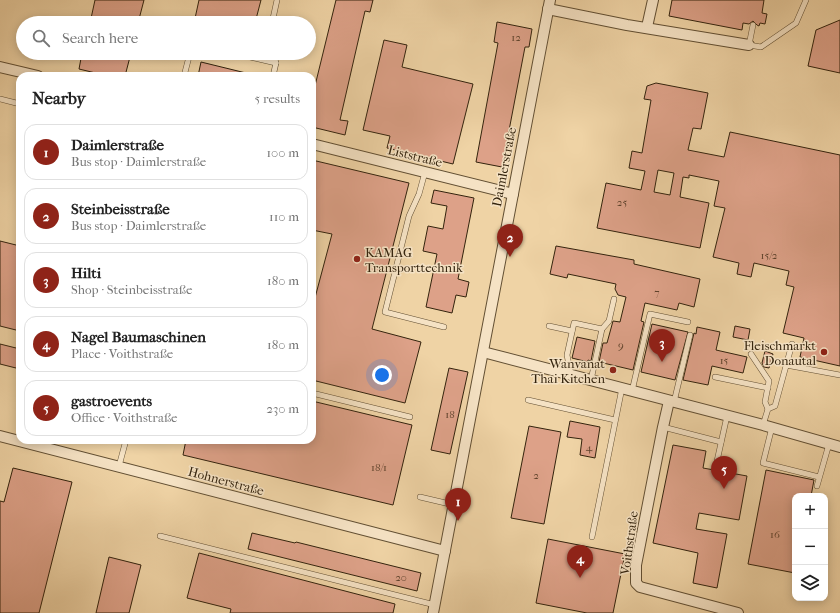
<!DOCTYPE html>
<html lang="en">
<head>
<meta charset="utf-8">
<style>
	:root { --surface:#fff; --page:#f2f2f2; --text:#222; --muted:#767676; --line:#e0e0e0; --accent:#8f2418 }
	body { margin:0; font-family:"IM FELL French Canon",serif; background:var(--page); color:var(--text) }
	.controls { position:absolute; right:12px; bottom:12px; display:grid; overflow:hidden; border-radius:8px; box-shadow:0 2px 10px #0003 }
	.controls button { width:36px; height:36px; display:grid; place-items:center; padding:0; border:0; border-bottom:1px solid var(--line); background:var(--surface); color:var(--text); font:20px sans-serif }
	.you { position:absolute; left:382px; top:375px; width:14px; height:14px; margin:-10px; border:3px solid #fff; border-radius:50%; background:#1a73e8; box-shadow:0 0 0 6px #1a73e833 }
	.badge { display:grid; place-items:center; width:26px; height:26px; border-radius:50%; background:var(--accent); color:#fff; font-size:13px; font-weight:700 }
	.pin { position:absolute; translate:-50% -33px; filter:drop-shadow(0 1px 2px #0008) }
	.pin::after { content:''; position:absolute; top:21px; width:14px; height:12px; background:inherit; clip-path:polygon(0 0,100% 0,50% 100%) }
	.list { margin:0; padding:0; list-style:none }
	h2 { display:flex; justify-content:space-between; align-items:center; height:52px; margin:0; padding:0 16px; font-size:17px }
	h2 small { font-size:13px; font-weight:400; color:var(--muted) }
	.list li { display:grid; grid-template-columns:26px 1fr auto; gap:12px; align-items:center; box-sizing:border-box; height:56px; margin:0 8px 8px; padding:0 8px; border:1px solid var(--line); border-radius:12px }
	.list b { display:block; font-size:15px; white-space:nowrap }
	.list p { margin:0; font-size:13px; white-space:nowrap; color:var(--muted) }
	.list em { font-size:13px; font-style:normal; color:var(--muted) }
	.icon { flex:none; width:22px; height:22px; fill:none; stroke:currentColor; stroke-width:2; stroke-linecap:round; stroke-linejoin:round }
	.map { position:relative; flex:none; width:840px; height:613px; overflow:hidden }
	.search { position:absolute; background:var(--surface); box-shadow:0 2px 10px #0003; left:16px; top:16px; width:300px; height:44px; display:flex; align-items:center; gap:10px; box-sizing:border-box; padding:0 14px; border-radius:22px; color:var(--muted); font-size:15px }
	.panel { position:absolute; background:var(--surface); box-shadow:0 2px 10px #0003; left:16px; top:72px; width:300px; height:372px; border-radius:12px }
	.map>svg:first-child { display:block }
	.building { fill:#dda188; stroke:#33230d; fill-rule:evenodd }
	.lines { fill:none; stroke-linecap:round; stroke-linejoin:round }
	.lane-casing { stroke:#624f33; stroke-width:6 }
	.street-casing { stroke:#624f33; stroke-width:12 }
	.lane { stroke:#f5e2c4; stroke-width:5 }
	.street { stroke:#f5e2c4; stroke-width:10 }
	.poi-dot { fill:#8f2418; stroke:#f5e2c4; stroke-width:1.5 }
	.labels { text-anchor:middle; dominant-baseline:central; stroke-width:3; stroke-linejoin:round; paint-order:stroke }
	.number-label { font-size:11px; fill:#5e422c }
	.street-label { font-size:13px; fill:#33230d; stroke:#f5e2c4 }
	.poi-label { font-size:13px; fill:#33230d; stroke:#f5e2c4; text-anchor:end }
</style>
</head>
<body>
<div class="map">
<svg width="840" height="613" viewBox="0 0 840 613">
	<rect width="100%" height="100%" fill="#efd3a5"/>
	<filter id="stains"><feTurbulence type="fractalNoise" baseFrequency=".005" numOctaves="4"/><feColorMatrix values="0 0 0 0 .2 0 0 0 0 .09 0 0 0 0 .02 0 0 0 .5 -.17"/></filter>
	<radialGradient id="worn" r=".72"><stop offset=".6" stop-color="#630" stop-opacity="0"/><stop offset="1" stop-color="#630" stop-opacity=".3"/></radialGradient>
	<g class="building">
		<path d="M95,0H144L138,23H90Z"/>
		<path d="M199,0H261L255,23H194Z"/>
		<path d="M336,0H373L370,12L365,11L340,120L348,121L345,135L312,127V98Z"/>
		<path d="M672,0H764L762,13L767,14L765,24L760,23L759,26L757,25L753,21L749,24L743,23L742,30L669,16Z"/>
		<path d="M840,20V73L808,66L816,30Z"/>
		<path d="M497,22L532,29L529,47H525L502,167L476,162L498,43L494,42Z"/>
		<path d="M384,40L407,45L402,67L473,84L453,164L387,148L390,136L363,130Z"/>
		<path d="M82,53H131L125,76H108L79,69Z"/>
		<path d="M201,62L246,73V76H198Z"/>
		<path d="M656,83L708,93L701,129L693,128L688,150L724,157L730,132L840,155V366L800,357L804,338L783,333L794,287L786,285L789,271L754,263L751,277L737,274L739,263L713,257L725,208L714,206L719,181L689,175V178L683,177L680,197L709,203L700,248L597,228L606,183L641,190L645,171L629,168L632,151L642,153L651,100L644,99L647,86ZM658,170L674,173L670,195L654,192Z"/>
		<path d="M312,160L409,183L372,329L421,342L405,403L312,380V309L332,234L312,230Z"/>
		<path d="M434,190L474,198L458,279L469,282L466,297L456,295L452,313L426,307L437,254L423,251L428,226L443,229L447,206L431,203Z"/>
		<path d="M0,241L20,246V331L0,326Z"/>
		<path d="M556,246L634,260V264L700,279L694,307L679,303L677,310L645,303L641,321L644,322L633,370L599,362L603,343H607L613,321L620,322L626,297L618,295L615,289L616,284L568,274L567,278L550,274Z"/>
		<path d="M652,324L688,332L675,380L641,372Z"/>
		<path d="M735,326L750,329L748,340L733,337Z"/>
		<path d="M697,327L720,332L716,350L747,357L743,373L712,366L708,385L683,380L694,333L696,334Z"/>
		<path d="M577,337L595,341L591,361L588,360V362L572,358Z"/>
		<path d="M0,344L20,349V369L0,364Z"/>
		<path d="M765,351L773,354L769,368L764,367L762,363Z"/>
		<path d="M449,368L468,372L450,454L431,450Z"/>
		<path d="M312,401L412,425L393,505L183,455L186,440H312Z"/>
		<path d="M570,421L600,427L595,458L580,455L582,439L567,437Z"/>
		<path d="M529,426L561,432L544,524L511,518Z"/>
		<path d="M673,445L706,451L703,468L747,476L739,520L699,513L696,529L727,534L717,588L693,583L698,553L653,543Z"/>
		<path d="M13,468L72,482L39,613H0V501L4,502Z"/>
		<path d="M766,470L814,480L811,496H795V573L748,564Z"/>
		<path d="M252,533L295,543L296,542L421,573L417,591L248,549Z"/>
		<path d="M548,539L625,554L613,613H587L536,603Z"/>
		<path d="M199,553L395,604L393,613H230L231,609L187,598Z"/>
		<path d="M109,557L141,565L129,613H96Z"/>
	</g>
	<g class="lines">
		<g class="lane-casing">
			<g id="lane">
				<path d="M272,23L277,0"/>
				<path d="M753,25L749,45L761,47L796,23L806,0"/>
				<path d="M233,53L276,63"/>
				<path d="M273,53L276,63L273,76"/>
				<path d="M184,76L190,53"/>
				<path d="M0,99L20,104"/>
				<path d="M425,172L419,194L409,216L385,312L444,327"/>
				<path d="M549,326L572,331"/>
				<path d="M751,354L769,381L765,402L768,409"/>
				<path d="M786,365L840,375"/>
				<path d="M571,375L567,355L574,323L602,329"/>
				<path d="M715,377L768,388"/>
				<path d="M591,380L602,329L609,321L614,299"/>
				<path d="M632,391L650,314L688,322"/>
				<path d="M312,393L410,417"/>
				<path d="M528,400L615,420"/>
				<path d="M674,402L690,335"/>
				<path d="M763,425L768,409L775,406L792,344"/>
				<path d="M663,427L721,442"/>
				<path d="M772,427L763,463L819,477"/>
				<path d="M717,461L727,416"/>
				<path d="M119,466L126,440"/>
				<path d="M817,486L829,444"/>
				<path d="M420,497L454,505"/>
				<path d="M160,536L435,605"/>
				<path d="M592,537L622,388"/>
			</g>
		</g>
		<g class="street-casing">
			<g id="street">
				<path d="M548,9L627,25L749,45"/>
				<path d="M647,27L653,0"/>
				<path d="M0,67L38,76"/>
				<path d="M312,144L513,194"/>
				<path d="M483,352L763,425L840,447"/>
				<path d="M669,401L663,427L636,565V583L640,587L738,613"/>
				<path d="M0,436L445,551"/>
				<path d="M433,613L550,0"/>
			</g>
		</g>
		<use href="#lane" class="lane"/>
		<use href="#street" class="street"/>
	</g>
	<g class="poi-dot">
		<circle cx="357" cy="259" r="4"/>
		<circle cx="824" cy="352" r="4"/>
		<circle cx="613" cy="370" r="4"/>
	</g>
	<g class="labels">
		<g class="number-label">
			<text x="516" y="37">12</text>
			<text x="622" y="202">25</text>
			<text x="769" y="255">15/2</text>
			<text x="657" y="292">7</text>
			<text x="621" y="345">9</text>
			<text x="724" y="360">15</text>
			<text x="450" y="414">18</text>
			<text x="589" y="447">4</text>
			<text x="379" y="467">18/1</text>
			<text x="536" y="475">2</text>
			<text x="775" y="534">16</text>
			<text x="401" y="577">20</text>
		</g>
		<g class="street-label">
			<text transform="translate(415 156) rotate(14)">Liststraße</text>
			<text transform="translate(504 167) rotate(-79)">Daimlerstraße</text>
			<text transform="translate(226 481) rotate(15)">Hohnerstraße</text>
			<text transform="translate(629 543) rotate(-82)">Voithstraße</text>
		</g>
		<g class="poi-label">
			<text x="365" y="252" text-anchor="start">KAMAG<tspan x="365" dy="15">Transporttechnik</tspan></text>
			<text x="816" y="345">Fleischmarkt<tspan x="816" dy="15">Donautal</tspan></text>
			<text x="605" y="363">Wanvanat<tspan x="605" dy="15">Thai Kitchen</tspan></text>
		</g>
	</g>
	<rect width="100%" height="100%" filter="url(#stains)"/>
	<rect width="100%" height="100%" fill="url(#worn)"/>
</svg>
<div class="controls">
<button>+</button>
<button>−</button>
<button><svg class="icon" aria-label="layers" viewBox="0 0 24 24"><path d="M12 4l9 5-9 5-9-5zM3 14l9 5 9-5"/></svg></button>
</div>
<div class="you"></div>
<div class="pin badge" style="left:458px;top:521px">1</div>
<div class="pin badge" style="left:510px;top:257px">2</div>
<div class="pin badge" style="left:662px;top:362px">3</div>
<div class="pin badge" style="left:580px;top:578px">4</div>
<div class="pin badge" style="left:724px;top:489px">5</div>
<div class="search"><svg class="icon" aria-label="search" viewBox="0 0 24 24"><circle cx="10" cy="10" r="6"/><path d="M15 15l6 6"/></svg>Search here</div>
<section class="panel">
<h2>Nearby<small>5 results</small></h2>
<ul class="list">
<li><span class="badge">1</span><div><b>Daimlerstraße</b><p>Bus stop · Daimlerstraße</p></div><em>100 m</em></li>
<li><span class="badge">2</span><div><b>Steinbeisstraße</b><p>Bus stop · Daimlerstraße</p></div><em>110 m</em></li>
<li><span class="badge">3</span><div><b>Hilti</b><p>Shop · Steinbeisstraße</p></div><em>180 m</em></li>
<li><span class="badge">4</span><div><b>Nagel Baumaschinen</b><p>Place · Voithstraße</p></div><em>180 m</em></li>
<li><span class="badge">5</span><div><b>gastroevents</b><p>Office · Voithstraße</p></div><em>230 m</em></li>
</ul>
</section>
</div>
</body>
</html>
